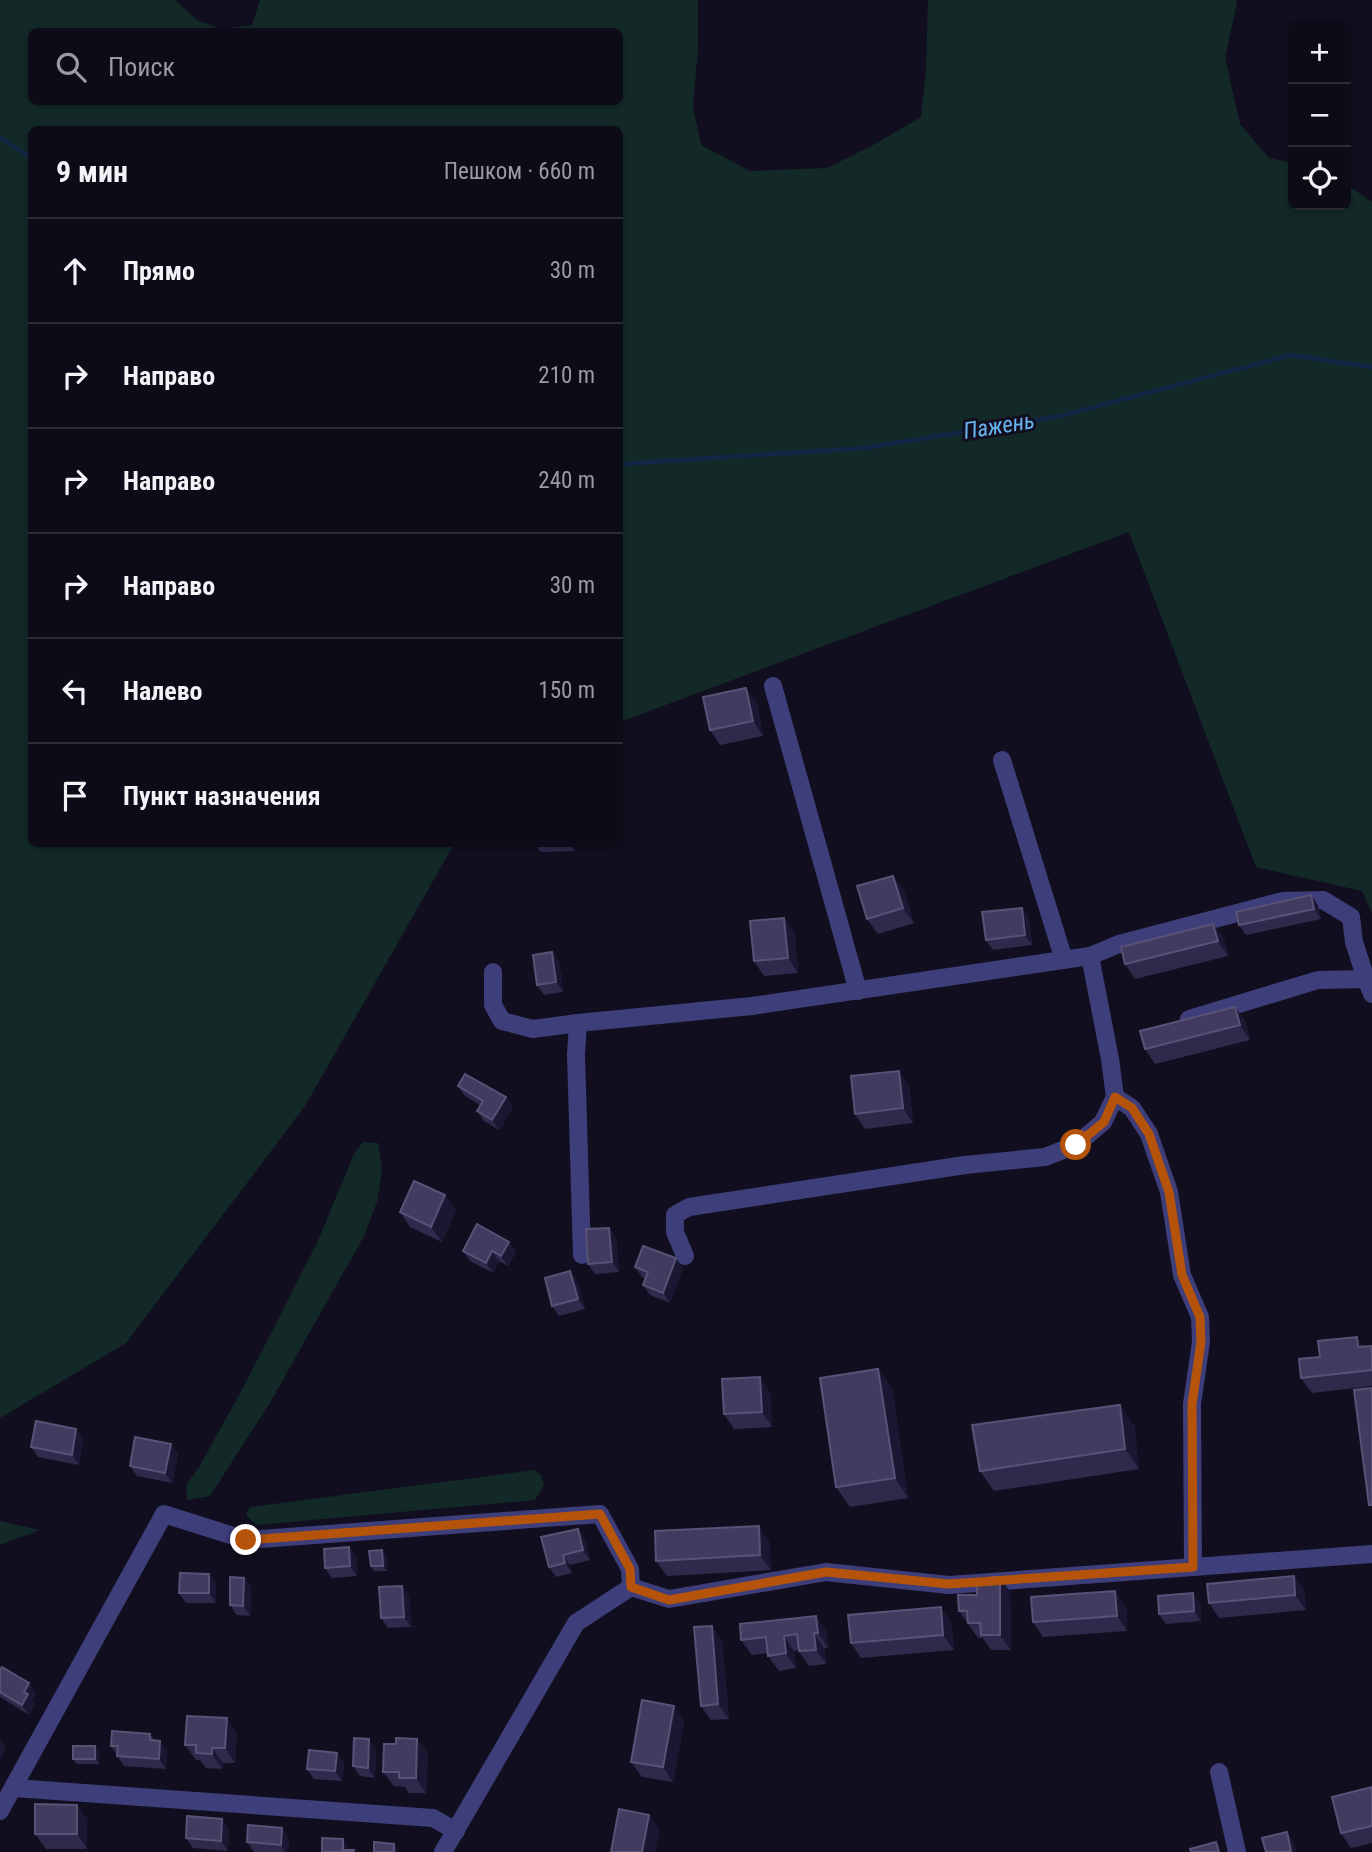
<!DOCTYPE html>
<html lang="ru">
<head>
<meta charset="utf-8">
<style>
	:root { --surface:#0d0b17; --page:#161420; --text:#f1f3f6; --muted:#9a9ba1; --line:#2d2b36 }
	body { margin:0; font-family:"Roboto Condensed",sans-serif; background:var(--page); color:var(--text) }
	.controls { position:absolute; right:21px; top:21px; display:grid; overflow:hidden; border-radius:10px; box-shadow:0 2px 5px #0004 }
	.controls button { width:63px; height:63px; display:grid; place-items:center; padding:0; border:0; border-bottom:2px solid var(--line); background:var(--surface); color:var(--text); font:35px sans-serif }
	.stop { position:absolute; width:21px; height:21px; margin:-16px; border:5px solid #b45309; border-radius:50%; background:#fff }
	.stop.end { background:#b45309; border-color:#fff; box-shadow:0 2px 7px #0008 }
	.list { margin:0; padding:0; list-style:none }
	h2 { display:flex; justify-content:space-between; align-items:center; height:91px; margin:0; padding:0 28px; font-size:30px }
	h2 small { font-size:23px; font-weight:400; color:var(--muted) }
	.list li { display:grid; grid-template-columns:46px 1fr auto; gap:21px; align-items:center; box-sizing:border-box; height:105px; padding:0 28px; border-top:2px solid var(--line) }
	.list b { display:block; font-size:26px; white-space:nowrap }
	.list em { font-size:23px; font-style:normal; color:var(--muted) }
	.icon { flex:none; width:38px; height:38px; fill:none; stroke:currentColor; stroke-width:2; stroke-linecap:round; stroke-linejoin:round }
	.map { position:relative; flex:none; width:1372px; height:1852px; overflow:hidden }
	.search { position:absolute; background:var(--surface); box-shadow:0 2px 5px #0004; left:28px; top:28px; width:595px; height:77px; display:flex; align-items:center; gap:18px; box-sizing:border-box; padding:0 24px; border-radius:10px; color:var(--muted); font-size:26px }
	.panel { position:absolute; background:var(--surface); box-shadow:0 2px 5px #0004; left:28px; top:126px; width:595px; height:721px; border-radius:10px }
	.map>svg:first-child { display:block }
	.green { fill:#122927; fill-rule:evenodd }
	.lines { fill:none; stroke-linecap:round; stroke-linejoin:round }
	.stream { stroke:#122745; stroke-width:4.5 }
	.street { stroke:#3e3e7a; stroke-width:18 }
	.wall { fill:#2f294c }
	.shaded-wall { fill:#1b1732 }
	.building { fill:#403b5f; stroke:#585277; stroke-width:2 }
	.route { stroke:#b45309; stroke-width:9 }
	.labels { text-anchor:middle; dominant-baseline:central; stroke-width:6; stroke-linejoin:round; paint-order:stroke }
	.water-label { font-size:23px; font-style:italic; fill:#68b5f2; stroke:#110f1f }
</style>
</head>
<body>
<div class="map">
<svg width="1372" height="1852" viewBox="0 0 1372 1852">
	<rect width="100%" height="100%" fill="#110f1f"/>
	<g class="green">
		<path d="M0,0H175L197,20L222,29L252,25L260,0H698V48L693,106L701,145L750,171L827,168L875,144L921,117L926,72L928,0H1236L1237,3L1225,58L1240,124L1269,158L1293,163V205H1346V184L1372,202V913L1362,891L1256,867L1129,532L620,722V130H32V844H454L305,1106L126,1343L0,1418ZM32,32H620V102H32Z"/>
		<path d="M363,1142L378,1143L382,1171L377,1202L364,1236L271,1401L210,1496L187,1500L186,1485L198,1469L244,1386L317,1243L354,1154Z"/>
		<path d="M534,1470L541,1475L544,1485L535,1500L256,1525L246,1515L250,1507Z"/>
		<path d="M0,1521L40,1530L0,1545Z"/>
	</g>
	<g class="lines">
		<g class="stream">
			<path d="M0,137L32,159"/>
			<path d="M620,464L864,448L1060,416L1291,355L1372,367"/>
		</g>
		<g class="street">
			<path d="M773,686L858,991"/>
			<path d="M1002,760L1064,960"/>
			<path d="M493,972V1005L502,1021L533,1029L578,1023L752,1006L1090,956L1119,944L1283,901L1323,900L1351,917L1354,942L1366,979"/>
			<path d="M1189,1019L1318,980L1366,979L1372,994"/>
			<path d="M578,1023L576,1055L582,1255"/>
			<path d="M1115,1097L1132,1108L1149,1134L1169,1192L1182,1275L1200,1317L1201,1342L1192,1404L1193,1567"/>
			<path d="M685,1256L675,1232V1215L689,1207L965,1165L1045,1157L1076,1145L1103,1122L1115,1097L1110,1059L1090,956"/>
			<path d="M1219,1772L1237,1852"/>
			<path d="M14,1788L433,1818L456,1831"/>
			<path d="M0,1811L164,1514L246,1540L600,1514L630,1569L631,1587"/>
			<path d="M443,1852L576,1623L631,1587L669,1599L826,1572L949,1585L1372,1554"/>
		</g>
	</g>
	<g class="wall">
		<path d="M757,703L763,736L720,745L710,730Z"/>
		<path d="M535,844H574L575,851L541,852Z"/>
		<path d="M893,876L904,891L914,923L878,934L867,919Z"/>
		<path d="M1318,905L1321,919L1246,935L1239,925Z"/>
		<path d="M1022,908L1029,918L1032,945L993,950L986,940Z"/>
		<path d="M784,918L795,933L798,973L764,976L754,961Z"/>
		<path d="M1213,924L1224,939L1228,956L1135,979L1125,964Z"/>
		<path d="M552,952L559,962L563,992L544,995L537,985Z"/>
		<path d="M1235,1007L1245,1021L1250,1040L1155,1064L1145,1049Z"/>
		<path d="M458,1086L513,1107L499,1130L484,1121L477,1111L480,1105L465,1096Z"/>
		<path d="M909,1086L913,1123L865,1129L855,1114Z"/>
		<path d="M445,1195L456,1210L442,1242L410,1227L400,1212Z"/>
		<path d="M609,1228L616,1238L619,1272L595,1274L588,1264Z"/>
		<path d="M509,1242L516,1252L508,1266L499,1261L493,1273L470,1261L463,1251Z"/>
		<path d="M635,1267L683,1268L670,1303L650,1295L643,1285L645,1279L642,1277Z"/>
		<path d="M577,1281L585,1309L559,1316L552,1306Z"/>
		<path d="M1364,1346H1372V1386L1312,1393L1301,1378L1320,1357Z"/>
		<path d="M878,1369L892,1389L908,1498L850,1507L836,1487Z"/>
		<path d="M770,1392L772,1427L734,1429L724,1414Z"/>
		<path d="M1134,1425L1139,1469L994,1491L980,1471Z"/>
		<path d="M76,1429L83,1439L79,1465L38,1457L31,1447Z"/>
		<path d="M178,1454L172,1483L137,1476L130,1466Z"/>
		<path d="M578,1529L585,1539L590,1560L570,1565L572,1573L556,1577L549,1567Z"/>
		<path d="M769,1541L771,1570L667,1576L656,1561Z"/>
		<path d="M349,1547L356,1557L357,1576L332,1578L325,1568Z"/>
		<path d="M386,1555L387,1571H374L371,1566Z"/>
		<path d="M209,1574L216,1584V1603H186L179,1593Z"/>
		<path d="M1294,1576L1304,1591L1306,1610L1219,1618L1209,1603Z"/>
		<path d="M1000,1577L1010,1592L1011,1650H991L983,1638H978L959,1611Z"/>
		<path d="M244,1578L251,1588L250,1616L237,1615L230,1605Z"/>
		<path d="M402,1586L409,1596L411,1627L388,1628L381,1618Z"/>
		<path d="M1200,1603L1201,1621L1166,1624L1159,1614Z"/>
		<path d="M1126,1606L1127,1631L1043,1637L1033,1622Z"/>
		<path d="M816,1616L826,1631L828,1648H824L826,1664L809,1666L798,1650L794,1651L796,1668L779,1671L768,1656V1653L752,1655L741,1640Z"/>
		<path d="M951,1622L954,1650L861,1658L851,1643Z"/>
		<path d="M722,1641L729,1719L711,1720L701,1706Z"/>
		<path d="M0,1670L36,1693L32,1700L35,1704L29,1715L0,1697Z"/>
		<path d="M684,1721L673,1782L642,1777L631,1762Z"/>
		<path d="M237,1733L235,1763H223L222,1769L206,1768L200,1760H196L185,1745Z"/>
		<path d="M150,1734L155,1741L167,1751L166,1769L124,1766L111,1746Z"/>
		<path d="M417,1739L428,1754L426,1793H409L405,1787L394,1786L383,1772L396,1744Z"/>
		<path d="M95,1746L99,1751V1764H77L73,1759Z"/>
		<path d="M376,1749L375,1778L360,1776L353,1766Z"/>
		<path d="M337,1753L344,1763L342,1781L314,1779L307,1769Z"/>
		<path d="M1372,1787V1843L1351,1848L1341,1833Z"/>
		<path d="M77,1805L87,1820V1849H46L35,1834Z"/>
		<path d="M222,1819L229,1829L228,1851L193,1848L186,1838Z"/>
		<path d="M289,1838L288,1852H254L247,1842Z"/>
	</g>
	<g class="shaded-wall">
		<path d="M746,688L757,703L763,736L753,721Z"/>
		<path d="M570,844H574L575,851Z"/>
		<path d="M893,876L904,891L914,923L903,908Z"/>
		<path d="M1311,895L1318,905L1321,919L1314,909Z"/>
		<path d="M1022,908L1029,918L1032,945L1025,935Z"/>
		<path d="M784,918L795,933L798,973L788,958Z"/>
		<path d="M1213,924L1224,939L1228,956L1218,941Z"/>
		<path d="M552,952L559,962L563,992L556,982Z"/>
		<path d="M1235,1007L1245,1021L1250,1040L1240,1025Z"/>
		<path d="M899,1071L909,1086L913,1123L903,1108Z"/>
		<path d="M506,1097L513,1107L499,1130L492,1120Z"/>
		<path d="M445,1195L456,1210L442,1242L431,1227Z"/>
		<path d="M609,1228L616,1238L619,1272L612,1262Z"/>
		<path d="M509,1242L516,1252L508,1266L501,1256Z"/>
		<path d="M492,1251L499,1261L493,1273L486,1263Z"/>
		<path d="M676,1258L683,1268L670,1303L663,1293Z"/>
		<path d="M570,1271L577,1281L585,1309L578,1299Z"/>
		<path d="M1357,1337L1368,1352L1358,1347Z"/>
		<path d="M878,1369L892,1389L908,1498L895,1478Z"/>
		<path d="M760,1377L770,1392L772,1427L762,1412Z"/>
		<path d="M1120,1405L1134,1425L1139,1469L1125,1449Z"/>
		<path d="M76,1429L83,1439L79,1465L72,1455Z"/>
		<path d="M171,1444L178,1454L172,1483L165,1473Z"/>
		<path d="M759,1526L769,1541L771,1570L760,1555Z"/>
		<path d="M578,1529L585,1539L590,1560L583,1550Z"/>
		<path d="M349,1547L356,1557L357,1576L350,1566Z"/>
		<path d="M382,1550L386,1555L387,1571L383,1566Z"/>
		<path d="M563,1555L570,1565L572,1573L565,1563Z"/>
		<path d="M209,1574L216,1584V1603L209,1593Z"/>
		<path d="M1294,1576L1304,1591L1306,1610L1295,1595Z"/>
		<path d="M1000,1577L1010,1592L1011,1650L1000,1635Z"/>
		<path d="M244,1578L251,1588L250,1616L243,1606Z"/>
		<path d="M402,1586L409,1596L411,1627L404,1617Z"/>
		<path d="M1115,1591L1126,1606L1127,1631L1117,1616Z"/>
		<path d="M1193,1593L1200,1603L1201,1621L1194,1611Z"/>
		<path d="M941,1607L951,1622L954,1650L943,1635Z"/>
		<path d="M816,1616L826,1631L828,1648L818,1633Z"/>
		<path d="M712,1626L722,1641L729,1719L718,1704Z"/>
		<path d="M814,1633L824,1648L826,1664L816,1650Z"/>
		<path d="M784,1636L794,1651L796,1668L786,1653Z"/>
		<path d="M29,1683L36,1693L32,1700L35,1704L29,1715L22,1705L24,1692Z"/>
		<path d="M674,1706L684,1721L673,1782L663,1767Z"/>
		<path d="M227,1718L237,1733L235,1763L225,1748Z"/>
		<path d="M0,1739L6,1748L0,1760Z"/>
		<path d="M369,1739L376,1749L375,1778L368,1768Z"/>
		<path d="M417,1739L428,1754L426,1793L416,1778Z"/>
		<path d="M160,1741L167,1751L166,1769L159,1759Z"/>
		<path d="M95,1746L99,1751V1764L95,1759Z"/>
		<path d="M212,1748L223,1763L222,1769L212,1754Z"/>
		<path d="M337,1753L344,1763L342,1781L335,1771Z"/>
		<path d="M77,1805L87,1820V1849L77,1834Z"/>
		<path d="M649,1815L660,1830L655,1852H642Z"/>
		<path d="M222,1819L229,1829L228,1851L221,1841Z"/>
		<path d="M282,1828L289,1838L288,1852H285L281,1845Z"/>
		<path d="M1287,1832L1294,1842L1296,1852H1292L1291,1851Z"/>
		<path d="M343,1839L350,1849V1852L343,1850Z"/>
		<path d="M394,1844L398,1849V1852H394Z"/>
	</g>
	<g class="building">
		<path d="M746,688L753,721L710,730L703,697Z"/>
		<path d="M893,876L903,908L867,919L857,886Z"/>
		<path d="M1311,895L1314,909L1239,925L1236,912Z"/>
		<path d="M1022,908L1025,935L986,940L982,912Z"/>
		<path d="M784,918L788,958L754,961L750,921Z"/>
		<path d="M1213,924L1218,941L1125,964L1121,947Z"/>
		<path d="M552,952L556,982L537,985L533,955Z"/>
		<path d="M1235,1007L1240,1025L1145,1049L1140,1031Z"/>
		<path d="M899,1071L903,1108L855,1114L851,1076Z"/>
		<path d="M465,1074L506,1097L492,1120L477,1111L483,1101L458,1086Z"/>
		<path d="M414,1181L445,1195L431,1227L400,1212Z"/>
		<path d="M477,1224L509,1242L501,1256L492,1251L486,1263L463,1251Z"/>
		<path d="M609,1228L612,1262L588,1264L586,1229Z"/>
		<path d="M643,1246L676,1258L663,1293L643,1285L648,1272L635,1267Z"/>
		<path d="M570,1271L578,1299L552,1306L545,1278Z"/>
		<path d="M1357,1337L1358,1347L1372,1346V1370L1301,1378L1299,1359L1320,1357L1318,1341Z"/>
		<path d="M878,1369L895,1478L836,1487L820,1378Z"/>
		<path d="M760,1377L762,1412L724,1414L722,1379Z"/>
		<path d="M1372,1388V1505H1369L1354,1390Z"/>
		<path d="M1120,1405L1125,1449L980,1471L972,1425Z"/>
		<path d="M36,1421L76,1429L72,1455L31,1447Z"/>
		<path d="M135,1437L171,1444L165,1473L130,1466Z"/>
		<path d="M759,1526L760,1555L656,1561L655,1531Z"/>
		<path d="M578,1529L583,1550L563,1555L565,1563L549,1567L541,1537Z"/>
		<path d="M349,1547L350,1566L325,1568L324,1549Z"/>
		<path d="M382,1550L383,1566H371L369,1551Z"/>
		<path d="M180,1573L209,1574V1593H179Z"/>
		<path d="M1294,1576L1295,1595L1209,1603L1207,1584Z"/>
		<path d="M230,1577L244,1578L243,1606L230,1605Z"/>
		<path d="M992,1577H1000V1635H981L980,1623H968L967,1611H959L958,1595H977V1585H992Z"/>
		<path d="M402,1586L404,1617L381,1618L379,1587Z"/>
		<path d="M1115,1591L1117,1616L1033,1622L1031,1597Z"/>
		<path d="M1193,1593L1194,1611L1159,1614L1158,1596Z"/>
		<path d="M941,1607L943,1635L851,1643L848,1615Z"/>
		<path d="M816,1616L818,1633H814L816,1650L799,1651L797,1634L784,1636L786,1653L768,1656L766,1637L741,1640L740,1624Z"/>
		<path d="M712,1626L718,1704L701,1706L694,1627Z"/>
		<path d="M2,1667L29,1683L24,1692L28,1694L22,1705L0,1692V1670Z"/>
		<path d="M642,1700L674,1706L663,1767L631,1762Z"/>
		<path d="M187,1716L227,1718L225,1748H212V1754L196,1753V1745H185Z"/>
		<path d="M112,1731L150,1734V1740L160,1741L159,1759L117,1756L118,1746H111Z"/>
		<path d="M354,1738L369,1739L368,1768L353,1766Z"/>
		<path d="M396,1738L417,1739L416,1778H399V1772H383L384,1744H396Z"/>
		<rect x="73" y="1746" width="22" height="13"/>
		<path d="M309,1750L337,1753L335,1771L307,1769Z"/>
		<path d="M1372,1787V1826L1341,1833L1332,1797Z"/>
		<path d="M35,1804L77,1805V1834H35Z"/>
		<path d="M619,1809L649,1815L642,1852H611Z"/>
		<path d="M187,1816L222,1819L221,1841L186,1838Z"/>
		<path d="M248,1825L282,1828L281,1845L247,1842Z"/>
		<path d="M1287,1832L1291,1851L1286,1852H1266L1262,1838Z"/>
		<path d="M322,1838L343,1839V1850H354L353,1852H322Z"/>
		<path d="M374,1842L394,1844V1852H374Z"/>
		<path d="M1216,1842L1219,1852H1191L1190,1849Z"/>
	</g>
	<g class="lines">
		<path class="route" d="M246,1540L600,1514L630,1569L631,1587L669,1600L826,1572L949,1584L1193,1567L1192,1404L1201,1342L1200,1317L1182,1275L1169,1192L1149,1134L1132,1108L1115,1097L1104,1122L1076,1145"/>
	</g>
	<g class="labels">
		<g class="water-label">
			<text transform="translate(999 426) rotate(-9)">Пажень</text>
		</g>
	</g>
</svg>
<div class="controls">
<button>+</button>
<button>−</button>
<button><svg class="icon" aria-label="locate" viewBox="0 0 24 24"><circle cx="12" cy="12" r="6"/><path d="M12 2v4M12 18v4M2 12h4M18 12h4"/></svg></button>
</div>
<div class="stop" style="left:1076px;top:1145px"></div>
<div class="stop end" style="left:246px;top:1540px"></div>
<div class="search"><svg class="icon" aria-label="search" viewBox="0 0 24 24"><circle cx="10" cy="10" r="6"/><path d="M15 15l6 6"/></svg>Поиск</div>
<section class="panel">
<h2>9 мин<small>Пешком · 660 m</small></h2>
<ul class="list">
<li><svg class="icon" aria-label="ahead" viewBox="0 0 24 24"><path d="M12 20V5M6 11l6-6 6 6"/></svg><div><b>Прямо</b></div><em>30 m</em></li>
<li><svg class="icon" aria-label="right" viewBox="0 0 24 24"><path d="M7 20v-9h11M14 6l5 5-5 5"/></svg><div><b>Направо</b></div><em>210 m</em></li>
<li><svg class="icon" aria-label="right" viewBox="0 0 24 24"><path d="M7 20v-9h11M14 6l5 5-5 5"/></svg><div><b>Направо</b></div><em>240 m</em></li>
<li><svg class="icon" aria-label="right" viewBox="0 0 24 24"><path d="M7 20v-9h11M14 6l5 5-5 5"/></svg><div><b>Направо</b></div><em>30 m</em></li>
<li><svg class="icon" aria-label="left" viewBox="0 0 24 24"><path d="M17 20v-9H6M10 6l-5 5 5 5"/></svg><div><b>Налево</b></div><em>150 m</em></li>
<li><svg class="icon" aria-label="arrive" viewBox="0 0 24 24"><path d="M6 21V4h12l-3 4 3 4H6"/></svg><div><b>Пункт назначения</b></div></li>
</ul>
</section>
</div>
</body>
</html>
